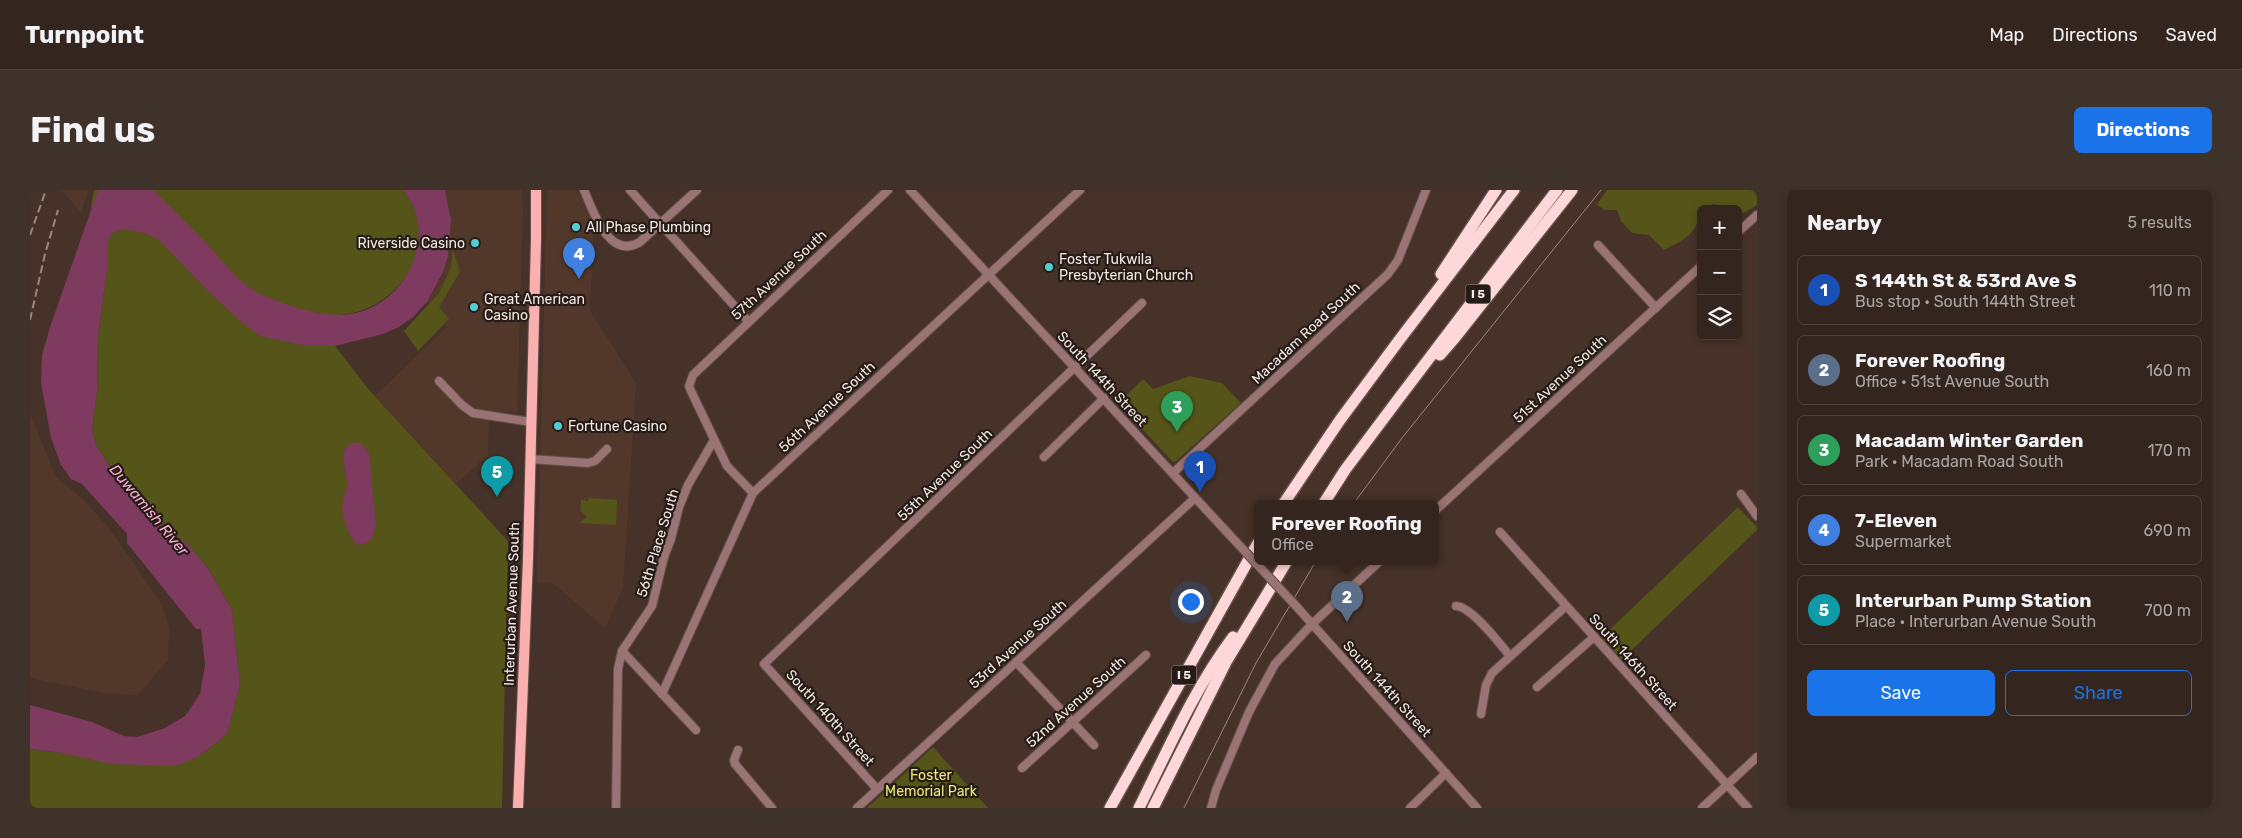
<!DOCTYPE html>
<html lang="en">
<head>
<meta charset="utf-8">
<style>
	:root { --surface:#34261e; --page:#3f322b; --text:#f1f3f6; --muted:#a9a5a4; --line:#4e433c; --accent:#1a73e8 }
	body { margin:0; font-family:Rubik,sans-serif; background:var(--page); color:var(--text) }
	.controls { position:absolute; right:15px; top:15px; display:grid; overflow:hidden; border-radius:8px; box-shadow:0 2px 8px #0003 }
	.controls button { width:45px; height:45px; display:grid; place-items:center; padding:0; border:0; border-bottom:1px solid var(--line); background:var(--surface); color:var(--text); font:25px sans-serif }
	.you { position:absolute; left:1160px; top:411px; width:18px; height:18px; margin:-12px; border:4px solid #fff; border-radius:50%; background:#1a73e8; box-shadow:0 0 0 8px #1a73e833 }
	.badge { display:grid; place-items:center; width:32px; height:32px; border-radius:50%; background:var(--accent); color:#fff; font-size:16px; font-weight:700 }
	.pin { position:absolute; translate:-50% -41px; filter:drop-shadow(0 1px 2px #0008) }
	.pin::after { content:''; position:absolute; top:26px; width:18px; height:15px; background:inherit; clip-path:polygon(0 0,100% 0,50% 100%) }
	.popup { position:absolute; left:1224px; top:310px; width:185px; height:65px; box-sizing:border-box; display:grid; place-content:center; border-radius:8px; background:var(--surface); filter:drop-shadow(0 1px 4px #0005); font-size:16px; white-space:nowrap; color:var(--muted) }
	.popup b { font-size:19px; color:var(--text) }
	.popup::after { content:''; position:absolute; left:50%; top:100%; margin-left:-10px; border:10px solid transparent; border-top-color:var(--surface) }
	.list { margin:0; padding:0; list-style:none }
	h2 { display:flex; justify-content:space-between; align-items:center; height:65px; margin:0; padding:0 20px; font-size:21px }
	h2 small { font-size:16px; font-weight:400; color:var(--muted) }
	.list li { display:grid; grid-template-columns:32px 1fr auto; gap:15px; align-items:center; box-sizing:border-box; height:70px; margin:0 10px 10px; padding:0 10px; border:1px solid var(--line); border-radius:8px }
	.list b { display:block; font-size:19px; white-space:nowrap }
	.list p { margin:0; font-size:16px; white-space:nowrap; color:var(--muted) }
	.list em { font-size:16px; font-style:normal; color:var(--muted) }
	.actions { display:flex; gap:10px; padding:15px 20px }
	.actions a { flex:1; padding:11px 0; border:1px solid var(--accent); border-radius:8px; text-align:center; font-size:18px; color:var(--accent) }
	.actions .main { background:var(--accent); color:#fff }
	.icon { flex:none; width:28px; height:28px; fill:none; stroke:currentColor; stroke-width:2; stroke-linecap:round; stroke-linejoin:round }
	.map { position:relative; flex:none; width:1727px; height:618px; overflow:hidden; border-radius:8px }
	header { display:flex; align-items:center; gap:30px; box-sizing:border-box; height:70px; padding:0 25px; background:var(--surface); border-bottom:1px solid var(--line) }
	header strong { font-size:24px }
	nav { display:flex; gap:28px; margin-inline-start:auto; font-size:18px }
	.intro { display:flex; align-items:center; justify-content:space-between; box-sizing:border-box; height:120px; padding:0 30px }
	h1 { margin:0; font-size:35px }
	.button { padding:12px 22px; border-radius:8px; background:var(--accent); color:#fff; font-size:18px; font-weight:700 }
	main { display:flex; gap:30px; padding:0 30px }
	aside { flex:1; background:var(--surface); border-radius:8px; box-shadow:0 2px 8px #0003 }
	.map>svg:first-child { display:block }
	.built { fill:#52382a }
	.green { fill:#555419 }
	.water { fill:#7e3a5f }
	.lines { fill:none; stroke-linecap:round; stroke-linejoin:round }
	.minor-casing { stroke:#624f45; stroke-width:10 }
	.major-casing { stroke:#624f45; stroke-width:12 }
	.highway-casing { stroke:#624f45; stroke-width:14 }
	.minor { stroke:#9a7474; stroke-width:8 }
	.major { stroke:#fbb0b0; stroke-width:10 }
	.highway { stroke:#fed8d8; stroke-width:11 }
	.tram { stroke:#998880; stroke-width:1 }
	.rail { stroke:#998880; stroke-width:2; stroke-dasharray:8 4; stroke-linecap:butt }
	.minor-bridge-casing { stroke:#624f45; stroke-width:10; stroke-linecap:butt }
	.minor-bridge { stroke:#9a7474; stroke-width:8 }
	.poi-dot { fill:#52cdd0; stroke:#251c18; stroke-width:2 }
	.labels { text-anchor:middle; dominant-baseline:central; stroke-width:4.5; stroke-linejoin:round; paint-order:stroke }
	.shield { fill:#251c18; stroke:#b6a9a4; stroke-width:1 }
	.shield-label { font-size:12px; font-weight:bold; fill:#f4e6e0 }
	.poi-label { font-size:14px; fill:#f4e6e0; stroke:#251c18; text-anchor:start }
	.street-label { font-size:14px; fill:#f4e6e0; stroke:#251c18 }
	.park-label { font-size:14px; fill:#ecea7b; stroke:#251c18 }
	.water-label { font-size:15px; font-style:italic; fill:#feadd5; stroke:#251c18 }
</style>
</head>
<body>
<header>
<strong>Turnpoint</strong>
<nav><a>Map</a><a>Directions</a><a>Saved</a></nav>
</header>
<div class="intro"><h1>Find us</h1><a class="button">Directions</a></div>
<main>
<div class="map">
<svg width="1727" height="618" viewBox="0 0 1727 618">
	<rect width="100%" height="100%" fill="#463228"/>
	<g class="built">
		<path d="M32,0H58L51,23Z"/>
		<path d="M415,0H492L493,21L487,223L459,221L458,265L426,294L345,206L417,137L397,112L413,82L418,66L421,30Z"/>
		<path d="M517,0H547L564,35L560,121L606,193L593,398L575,438L524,394L507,392Z"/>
		<path d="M0,224L26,287L54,310L79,338L132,415L139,439L138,470L108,505L79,504L0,488Z"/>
	</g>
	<g class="green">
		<path d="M64,0H373C417,51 368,122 309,125L305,156L340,201L478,351L472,618H0V559L32,563L169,566L190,550L197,542L210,495L202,420L178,378L157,353L139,343L105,301L84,283L66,255L62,240L67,200L68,146L77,81V60L61,16Z"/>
		<path d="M1577,0H1727V15L1714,23L1708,21V19H1700L1684,14L1671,19C1667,44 1656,49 1634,60L1619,45L1602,43L1591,31L1587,20H1574L1567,14Z"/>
		<path d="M423,59L430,82L409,117L419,129L388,161L374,141L409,103L421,77Z"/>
		<path d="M1160,186L1192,193L1211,213L1146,271L1143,272L1088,213L1113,189L1123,199Z"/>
		<path d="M559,308L587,310L586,335L549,333L557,327L551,321V310L558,311Z"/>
		<path d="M1708,317L1727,337V340L1591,470L1571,448Z"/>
		<path d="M903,557L958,618H837Z"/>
	</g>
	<g class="water">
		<path d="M68,0H123C142,18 159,35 177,54C195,73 210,96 235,106C262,117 291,128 320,124C375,117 411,44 373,0H415L421,30L418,66L413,82L397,112L382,128L369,137L353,144L305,156H277L230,146L208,129L179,102L128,49L114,43L94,39L82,43L79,48L77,60V81L68,146L67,200L62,240L66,255L84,283L105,301L139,343L157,353L178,378L202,420L210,495L197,543L190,550L169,566L151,574L142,576L82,574L32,563L0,559V515L62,532L94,546L107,547L135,538L155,526L170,504L175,475L171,439H166L97,353V344L52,294L41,289L31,275L21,248L11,193L12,165L20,137Z"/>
		<path d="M323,253H331L339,263L346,335L342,349L337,353L327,355C318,345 310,324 313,311C314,304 318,298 317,292C316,279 307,259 323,253Z"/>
	</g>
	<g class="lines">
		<g class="minor-casing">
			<g id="minor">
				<path d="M554,0C563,21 579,71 610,52L667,0"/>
				<path d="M600,0L718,131"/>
				<path d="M880,0L1195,340"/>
				<path d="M1708,42L1727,25"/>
				<path d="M1568,55L1626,118"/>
				<path d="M409,191L432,215L443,223L501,232"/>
				<path d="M1014,267L1074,208"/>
				<path d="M500,269L558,273L565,271L577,259"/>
				<path d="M1143,283L1358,84L1368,70L1396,0"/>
				<path d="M723,303L697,276L661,201L659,196L663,185L858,0"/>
				<path d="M1711,304L1727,326"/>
				<path d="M1406,320L1671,76"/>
				<path d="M1470,342L1718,618"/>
				<path d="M1266,416L1447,618"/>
				<path d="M1426,416C1442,417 1469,453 1480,466"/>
				<path d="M592,461L666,540"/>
				<path d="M986,472L1064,555"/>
				<path d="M1507,497L1564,447"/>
				<path d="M632,504L723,303L1050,0"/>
				<path d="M1451,524L1456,495L1462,483L1536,416"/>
				<path d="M708,560L704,570L705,574L742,618"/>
				<path d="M992,578L1116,465"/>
				<path d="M847,599L734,474L1112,113"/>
				<path d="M586,618L588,479L592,461L622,416L634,367L641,349L649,317L658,295L684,250"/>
				<path d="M827,618L1165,308"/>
				<path d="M1181,618L1186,600L1219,522L1245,474L1282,434L1350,371"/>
				<path d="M1380,618L1416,583"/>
				<path d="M1672,618L1727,567"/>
			</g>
		</g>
		<g class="major-casing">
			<path id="major" d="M488,618L498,369L506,49V0"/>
		</g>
		<g class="highway-casing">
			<g id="highway">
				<path d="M1411,84L1466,0"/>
				<path d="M1410,165L1423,150L1542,0"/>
				<path d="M1254,313L1310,230L1370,149L1484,0"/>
				<path d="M1294,313L1315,280L1369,208L1527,0"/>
				<path d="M1080,618L1228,353"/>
				<path d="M1109,618C1138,560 1164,499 1203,447"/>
				<path d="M1123,618L1196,472L1257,371"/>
			</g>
		</g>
		<use href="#minor" class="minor"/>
		<use href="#major" class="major"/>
		<use href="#highway" class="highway"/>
		<g class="tram">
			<path d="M1324,313L1372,248L1571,0"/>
			<path d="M1154,618L1226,473L1286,371"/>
		</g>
		<g class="rail">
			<path d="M0,45L16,0"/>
			<path d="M0,130L15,64L28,20"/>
		</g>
		<g class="minor-bridge-casing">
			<path id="minor-bridge" d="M1195,340L1266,416"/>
		</g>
		<use href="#minor-bridge" class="minor-bridge"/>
	</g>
	<g class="poi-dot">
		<circle cx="546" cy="37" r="5"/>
		<circle cx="445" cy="53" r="5"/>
		<circle cx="1019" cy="77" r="5"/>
		<circle cx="444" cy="117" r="5"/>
		<circle cx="528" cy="236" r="5"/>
	</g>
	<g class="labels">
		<g class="shield">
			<rect x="1435.5" y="94.5" width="25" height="19" rx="4"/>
			<rect x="1141.5" y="475.5" width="25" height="19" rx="4"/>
		</g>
		<g class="shield-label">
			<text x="1448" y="104">I 5</text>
			<text x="1154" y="485">I 5</text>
		</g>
		<g class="poi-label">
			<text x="556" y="37">All Phase Plumbing</text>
			<text x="435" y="53" text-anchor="end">Riverside Casino</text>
			<text x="1029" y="69">Foster Tukwila<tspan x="1029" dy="16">Presbyterian Church</tspan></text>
			<text x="454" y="109">Great American<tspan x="454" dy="16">Casino</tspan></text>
			<text x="538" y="236">Fortune Casino</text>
		</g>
		<g class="street-label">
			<text transform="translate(749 85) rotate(-43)">57th Avenue South</text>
			<text transform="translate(1276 143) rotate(-43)">Macadam Road South</text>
			<text transform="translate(1072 189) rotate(47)">South 144th Street</text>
			<text transform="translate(1530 189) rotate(-43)">51st Avenue South</text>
			<text transform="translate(797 217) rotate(-43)">56th Avenue South</text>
			<text transform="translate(915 285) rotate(-44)">55th Avenue South</text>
			<text transform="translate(628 353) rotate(-73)">56th Place South</text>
			<text transform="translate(482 414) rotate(-88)">Interurban Avenue South</text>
			<text transform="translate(988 454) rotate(-42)">53rd Avenue South</text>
			<text transform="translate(1603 472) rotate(48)">South 146th Street</text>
			<text transform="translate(1357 499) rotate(48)">South 144th Street</text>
			<text transform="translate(1046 512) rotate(-42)">52nd Avenue South</text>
			<text transform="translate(800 528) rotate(48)">South 140th Street</text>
		</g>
		<g class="park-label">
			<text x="901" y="585">Foster<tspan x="901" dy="16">Memorial Park</tspan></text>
		</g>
		<g class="water-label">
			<text transform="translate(119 320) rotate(50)">Duwamish River</text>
		</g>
	</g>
</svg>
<div class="controls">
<button>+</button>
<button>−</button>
<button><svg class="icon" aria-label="layers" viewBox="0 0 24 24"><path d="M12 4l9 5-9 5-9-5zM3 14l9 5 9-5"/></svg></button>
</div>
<div class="you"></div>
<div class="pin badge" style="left:1170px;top:302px;background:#1a4fb4">1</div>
<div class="pin badge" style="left:1317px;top:432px;background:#5c6f8a">2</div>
<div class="popup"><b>Forever Roofing</b>Office</div>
<div class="pin badge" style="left:1147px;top:242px;background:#2e9e5b">3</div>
<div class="pin badge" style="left:549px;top:89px;background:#3f7fe0">4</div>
<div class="pin badge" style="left:467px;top:307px;background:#0f9aa8">5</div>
</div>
<aside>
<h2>Nearby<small>5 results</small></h2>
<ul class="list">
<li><span class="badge" style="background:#1a4fb4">1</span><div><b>S 144th St &amp; 53rd Ave S</b><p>Bus stop · South 144th Street</p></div><em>110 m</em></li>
<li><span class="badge" style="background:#5c6f8a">2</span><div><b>Forever Roofing</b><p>Office · 51st Avenue South</p></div><em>160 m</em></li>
<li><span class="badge" style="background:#2e9e5b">3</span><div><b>Macadam Winter Garden</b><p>Park · Macadam Road South</p></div><em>170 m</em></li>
<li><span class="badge" style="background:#3f7fe0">4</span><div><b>7-Eleven</b><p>Supermarket</p></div><em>690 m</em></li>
<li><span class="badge" style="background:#0f9aa8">5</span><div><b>Interurban Pump Station</b><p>Place · Interurban Avenue South</p></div><em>700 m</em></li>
</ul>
<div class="actions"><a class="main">Save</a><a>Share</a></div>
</aside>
</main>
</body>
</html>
